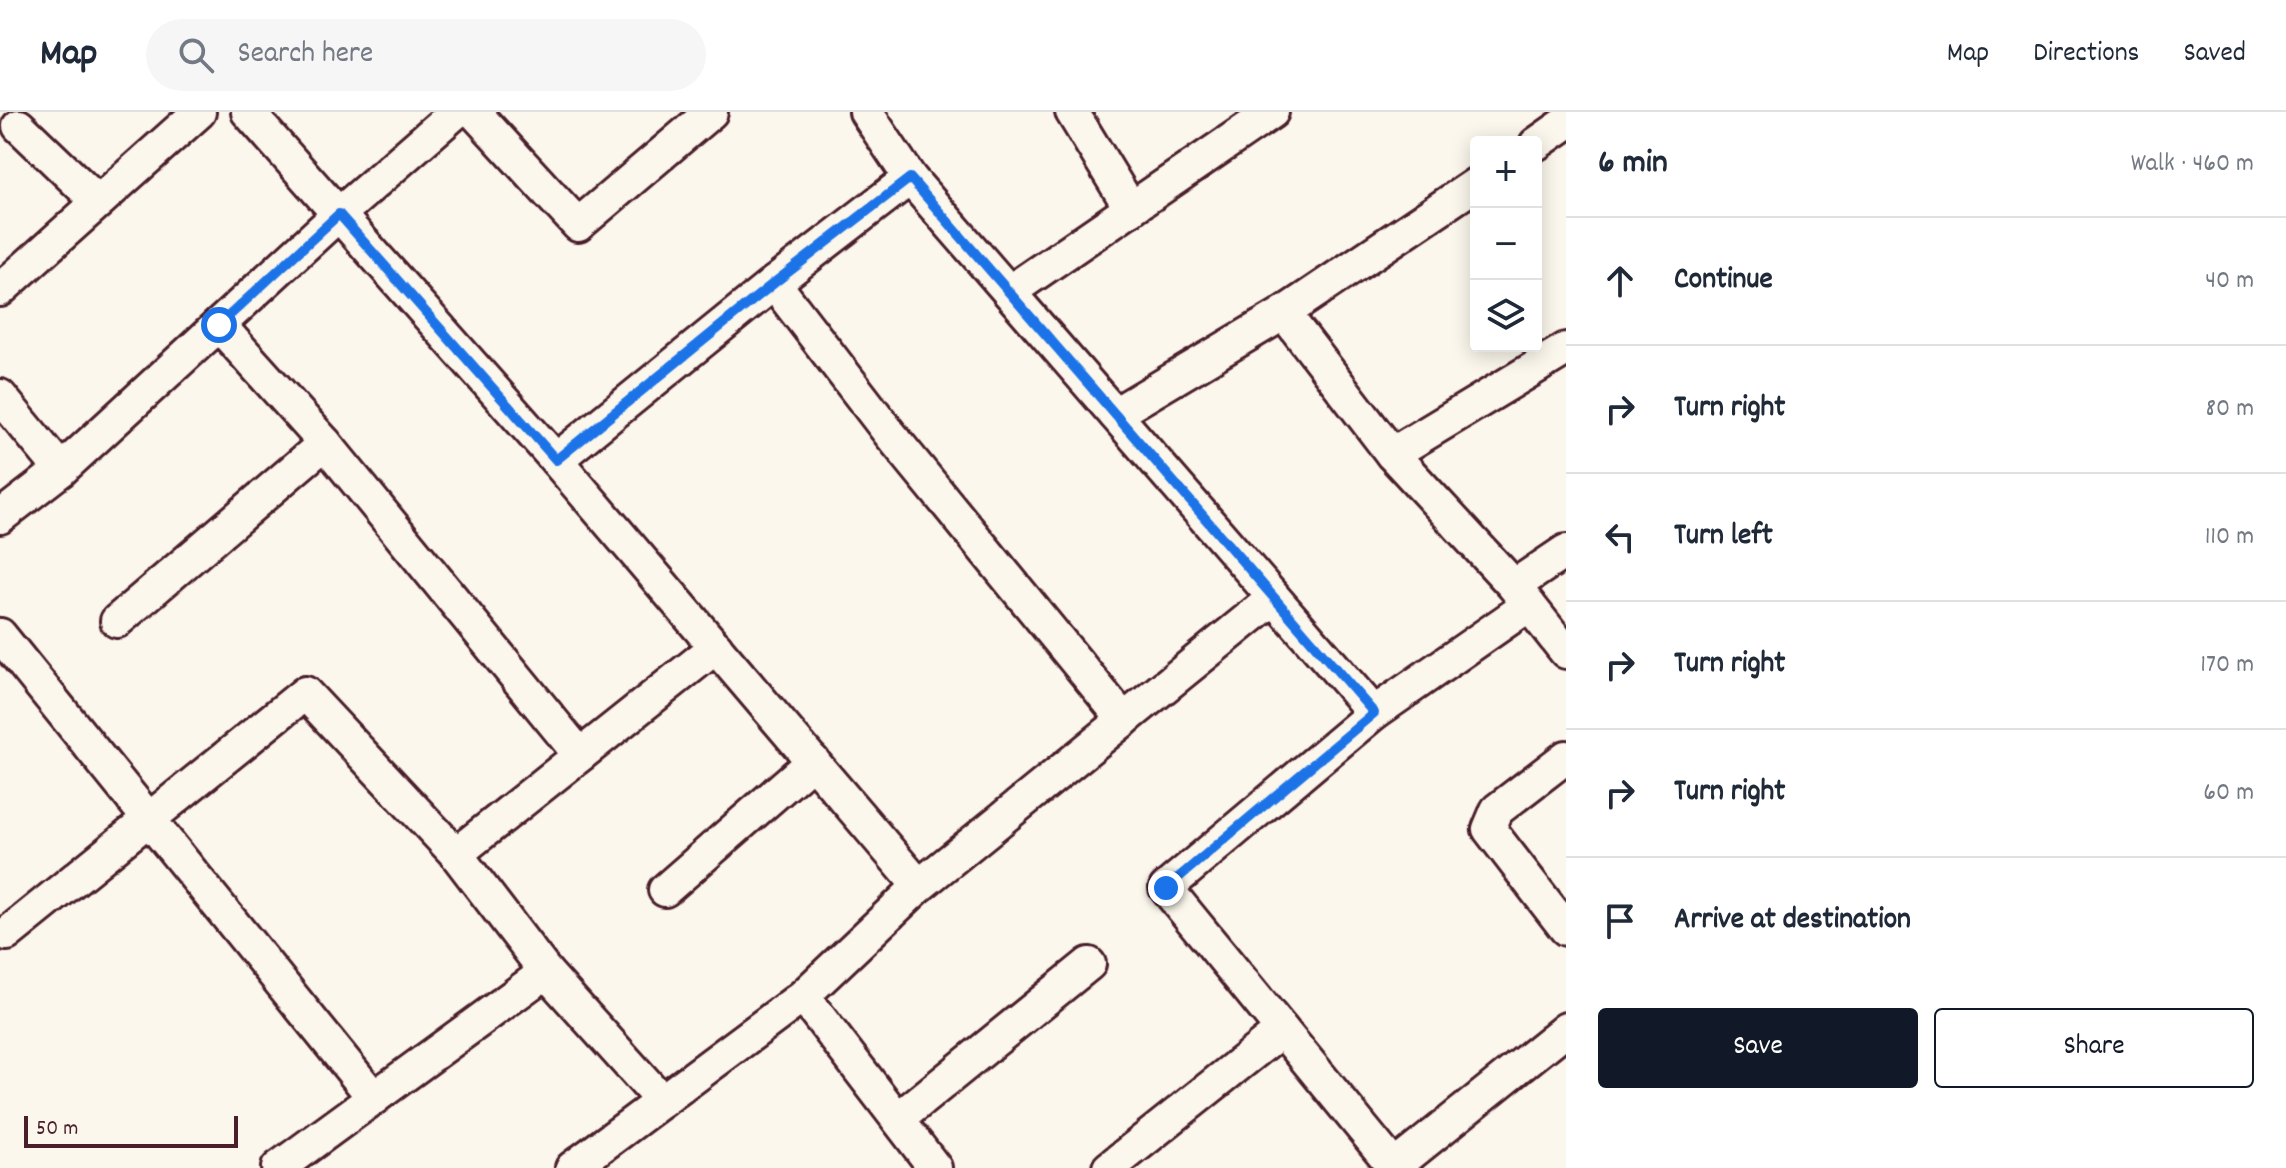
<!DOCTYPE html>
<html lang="en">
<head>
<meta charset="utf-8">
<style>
	:root { --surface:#fff; --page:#f6f6f7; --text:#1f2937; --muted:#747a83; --line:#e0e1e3; --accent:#111827 }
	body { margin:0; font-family:Dekko,sans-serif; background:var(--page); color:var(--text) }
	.controls { position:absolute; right:24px; top:24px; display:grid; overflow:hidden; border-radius:8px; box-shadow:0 4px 20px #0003 }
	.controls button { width:72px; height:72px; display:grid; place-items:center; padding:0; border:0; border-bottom:2px solid var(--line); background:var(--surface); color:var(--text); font:40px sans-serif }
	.scale { position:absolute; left:24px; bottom:20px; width:214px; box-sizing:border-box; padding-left:8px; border:4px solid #4a1f2b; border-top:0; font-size:22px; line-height:28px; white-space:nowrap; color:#4a1f2b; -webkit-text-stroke:6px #fbf7ec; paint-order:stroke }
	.stop { position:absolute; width:24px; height:24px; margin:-18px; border:6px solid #1a73e8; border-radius:50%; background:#fff }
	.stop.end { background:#1a73e8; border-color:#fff; box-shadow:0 2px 8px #0008 }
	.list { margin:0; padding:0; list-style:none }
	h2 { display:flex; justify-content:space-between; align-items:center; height:104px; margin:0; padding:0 32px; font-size:34px }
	h2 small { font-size:26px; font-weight:400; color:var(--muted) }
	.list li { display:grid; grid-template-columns:52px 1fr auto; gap:24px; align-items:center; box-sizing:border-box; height:128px; padding:0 32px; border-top:2px solid var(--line) }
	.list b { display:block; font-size:30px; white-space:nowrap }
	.list em { font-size:26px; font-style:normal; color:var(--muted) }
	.actions { display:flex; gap:16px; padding:24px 32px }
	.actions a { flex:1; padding:18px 0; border:2px solid var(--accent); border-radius:8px; text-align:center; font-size:28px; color:var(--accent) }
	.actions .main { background:var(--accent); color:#fff }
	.icon { flex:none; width:44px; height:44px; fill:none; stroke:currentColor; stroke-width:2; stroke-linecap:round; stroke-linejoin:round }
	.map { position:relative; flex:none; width:1566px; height:1056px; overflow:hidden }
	header { display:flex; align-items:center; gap:48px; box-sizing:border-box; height:112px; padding:0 40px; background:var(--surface); border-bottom:2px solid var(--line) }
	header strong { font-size:38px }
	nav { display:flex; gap:44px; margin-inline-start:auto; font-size:28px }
	.search { width:560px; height:72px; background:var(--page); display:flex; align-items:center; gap:20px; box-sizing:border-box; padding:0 28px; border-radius:44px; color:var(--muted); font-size:30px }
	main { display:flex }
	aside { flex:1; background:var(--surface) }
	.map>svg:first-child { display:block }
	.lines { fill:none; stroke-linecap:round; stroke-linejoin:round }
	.minor-casing { stroke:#4a1f2b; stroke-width:38 }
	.minor { stroke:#fbf7ec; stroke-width:32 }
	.route { stroke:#1a73e8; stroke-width:10 }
</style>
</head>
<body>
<header>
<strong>Map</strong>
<div class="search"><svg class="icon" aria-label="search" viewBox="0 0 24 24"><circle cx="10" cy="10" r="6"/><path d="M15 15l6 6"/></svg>Search here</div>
<nav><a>Map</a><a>Directions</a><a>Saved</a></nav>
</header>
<main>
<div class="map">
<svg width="1566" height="1056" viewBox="0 0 1566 1056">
	<rect width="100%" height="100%" fill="#fbf7ec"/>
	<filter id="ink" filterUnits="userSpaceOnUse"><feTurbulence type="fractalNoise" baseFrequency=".0125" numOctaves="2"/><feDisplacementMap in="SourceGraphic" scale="16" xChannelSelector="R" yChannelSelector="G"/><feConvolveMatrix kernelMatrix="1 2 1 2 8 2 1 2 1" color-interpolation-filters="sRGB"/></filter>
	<g filter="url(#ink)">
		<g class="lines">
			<g class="minor-casing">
				<g id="minor">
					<path d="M248,0L556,348L774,171L910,66L866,0"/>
					<path d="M474,0L578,113L711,0"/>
					<path d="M1072,0L1131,97"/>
					<path d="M19,14L98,90"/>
					<path d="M1536,32L1566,11"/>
					<path d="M910,66L1374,601"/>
					<path d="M774,171L890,322L1124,608"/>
					<path d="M0,178L199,0"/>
					<path d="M1009,180L1272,0"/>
					<path d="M1284,201L1392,342L1514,474L1566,540"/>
					<path d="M219,213L325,331L580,643"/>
					<path d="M0,284L61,358"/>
					<path d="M1115,302L1284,201L1476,72"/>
					<path d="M1392,342L1566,237"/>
					<path d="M556,348L919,774L803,884L935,1056"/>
					<path d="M0,405L61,358L339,102L456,0"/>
					<path d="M1514,474L1566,439"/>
					<path d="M117,509L325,331"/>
					<path d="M0,523L374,986"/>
					<path d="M1566,645L1497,698L1489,717L1566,817"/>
					<path d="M456,742L716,535"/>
					<path d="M919,774L1274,486"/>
					<path d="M665,778L813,649"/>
					<path d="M7,822L305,581L456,742L546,860L662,989"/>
					<path d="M898,1007L1089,852"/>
					<path d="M1394,1055L1566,917"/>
					<path d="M278,1056L546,860"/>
					<path d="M572,1056L803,884"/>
					<path d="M1109,1056L1282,918"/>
					<path d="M1395,1056L1166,776L1374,601L1529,493"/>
				</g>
			</g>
			<use href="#minor" class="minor"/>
		</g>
	</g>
	<g class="lines" filter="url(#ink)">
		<path class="route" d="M219,213L339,102L556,348L774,171L910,66L1374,601L1166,776"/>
	</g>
</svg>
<div class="controls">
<button>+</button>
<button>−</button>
<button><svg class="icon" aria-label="layers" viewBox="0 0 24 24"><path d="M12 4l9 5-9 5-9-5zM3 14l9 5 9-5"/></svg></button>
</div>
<div class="scale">50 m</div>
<div class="stop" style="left:219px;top:213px"></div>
<div class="stop end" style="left:1166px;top:776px"></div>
</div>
<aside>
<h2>6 min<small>Walk · 460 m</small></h2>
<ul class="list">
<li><svg class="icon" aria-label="ahead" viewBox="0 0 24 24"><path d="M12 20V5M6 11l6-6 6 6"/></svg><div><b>Continue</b></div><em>40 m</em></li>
<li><svg class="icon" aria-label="right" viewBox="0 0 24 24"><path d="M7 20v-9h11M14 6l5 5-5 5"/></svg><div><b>Turn right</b></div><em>80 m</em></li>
<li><svg class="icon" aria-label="left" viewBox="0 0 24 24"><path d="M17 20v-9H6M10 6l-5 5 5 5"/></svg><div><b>Turn left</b></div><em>110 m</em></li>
<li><svg class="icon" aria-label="right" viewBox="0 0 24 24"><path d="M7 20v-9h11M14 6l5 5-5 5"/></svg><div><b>Turn right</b></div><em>170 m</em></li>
<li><svg class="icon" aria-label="right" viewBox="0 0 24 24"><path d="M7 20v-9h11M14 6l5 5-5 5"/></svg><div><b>Turn right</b></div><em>60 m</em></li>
<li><svg class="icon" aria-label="arrive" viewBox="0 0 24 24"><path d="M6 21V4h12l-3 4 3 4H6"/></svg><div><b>Arrive at destination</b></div></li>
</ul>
<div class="actions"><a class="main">Save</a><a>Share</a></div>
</aside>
</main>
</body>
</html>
